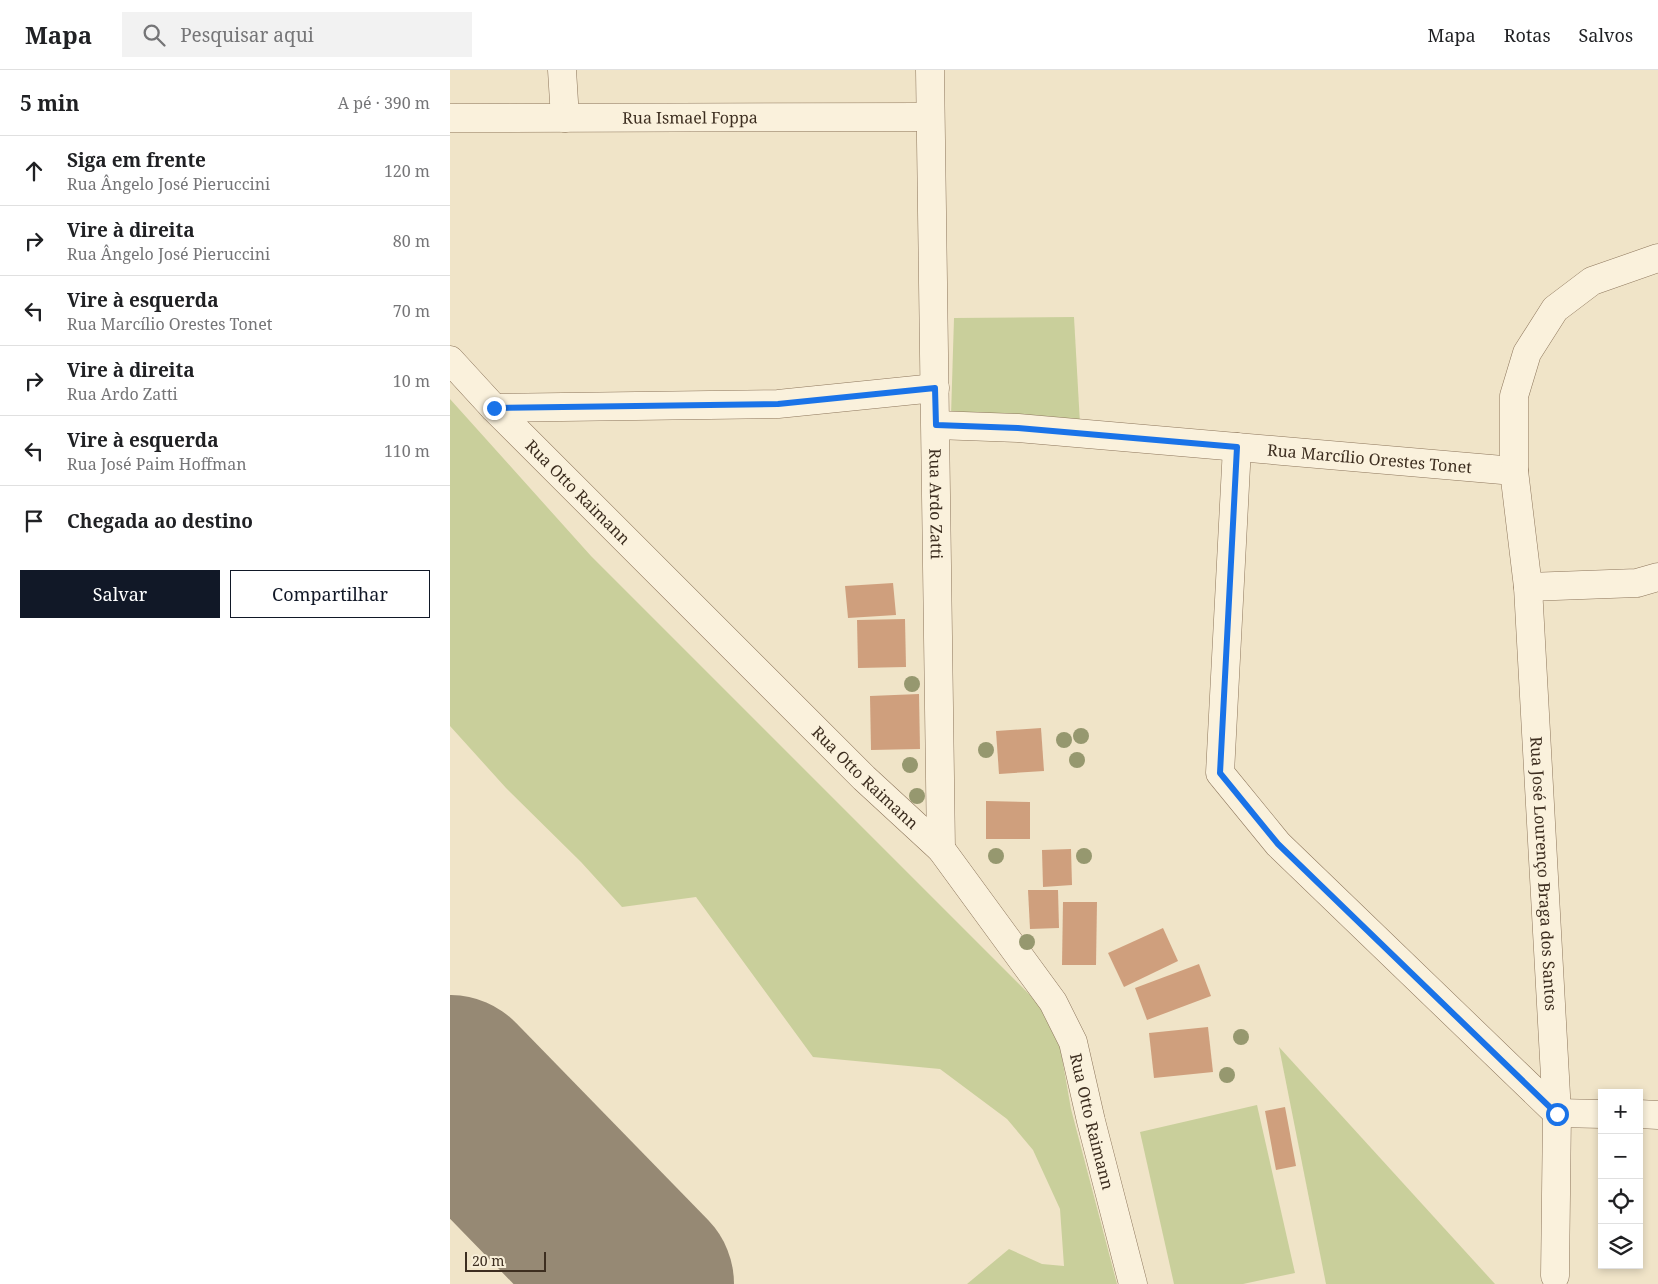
<!DOCTYPE html>
<html lang="pt">
<head>
<meta charset="utf-8">
<style>
	:root { --surface:#fff; --page:#f2f2f2; --text:#202124; --muted:#757577; --line:#e0e0e0; --accent:#111827 }
	body { margin:0; font-family:"Noto Serif",serif; background:var(--page); color:var(--text) }
	.controls { position:absolute; right:15px; bottom:15px; display:grid; overflow:hidden; border-radius:0px; box-shadow:0 2px 8px #0003 }
	.controls button { width:45px; height:45px; display:grid; place-items:center; padding:0; border:0; border-bottom:1px solid var(--line); background:var(--surface); color:var(--text); font:25px sans-serif }
	.scale { position:absolute; left:15px; bottom:12px; width:81px; box-sizing:border-box; padding-left:5px; border:2px solid #3d2e20; border-top:0; font-size:14px; line-height:18px; white-space:nowrap; color:#3d2e20; -webkit-text-stroke:4px #f7eed8; paint-order:stroke }
	.stop { position:absolute; width:15px; height:15px; margin:-11px; border:4px solid #1a73e8; border-radius:50%; background:#fff }
	.stop.end { background:#1a73e8; border-color:#fff; box-shadow:0 1px 5px #0008 }
	.list { margin:0; padding:0; list-style:none }
	h2 { display:flex; justify-content:space-between; align-items:center; height:65px; margin:0; padding:0 20px; font-size:21px }
	h2 small { font-size:16px; font-weight:400; color:var(--muted) }
	.list li { display:grid; grid-template-columns:32px 1fr auto; gap:15px; align-items:center; box-sizing:border-box; height:70px; padding:0 20px; border-top:1px solid var(--line) }
	.list b { display:block; font-size:19px; white-space:nowrap }
	.list p { margin:0; font-size:16px; white-space:nowrap; color:var(--muted) }
	.list em { font-size:16px; font-style:normal; color:var(--muted) }
	.actions { display:flex; gap:10px; padding:15px 20px }
	.actions a { flex:1; padding:11px 0; border:1px solid var(--accent); border-radius:0px; text-align:center; font-size:18px; color:var(--accent) }
	.actions .main { background:var(--accent); color:#fff }
	.icon { flex:none; width:28px; height:28px; fill:none; stroke:currentColor; stroke-width:2; stroke-linecap:round; stroke-linejoin:round }
	.map { position:relative; flex:none; width:1208px; height:1214px; overflow:hidden }
	header { display:flex; align-items:center; gap:30px; box-sizing:border-box; height:70px; padding:0 25px; background:var(--surface); border-bottom:1px solid var(--line) }
	header strong { font-size:24px }
	nav { display:flex; gap:28px; margin-inline-start:auto; font-size:18px }
	.search { width:350px; height:45px; background:var(--page); display:flex; align-items:center; gap:12px; box-sizing:border-box; padding:0 18px; border-radius:0px; color:var(--muted); font-size:19px }
	main { display:flex }
	aside { flex:1; background:var(--surface) }
	.map>svg:first-child { display:block }
	.green { fill:#c9cf9b }
	.lines { fill:none; stroke-linecap:round; stroke-linejoin:round }
	.runway { stroke:#968974; stroke-width:184 }
	.building { fill:#cf9f7d }
	.minor-casing { stroke:#8d765c; stroke-width:29 }
	.minor { stroke:#faf1dc; stroke-width:28 }
	.tree { fill:#96986f }
	.route { stroke:#1a73e8; stroke-width:6 }
	.labels { text-anchor:middle; dominant-baseline:central; stroke-width:4.5; stroke-linejoin:round; paint-order:stroke }
	.street-label { font-size:16px; fill:#3d2e20; stroke:#f7eed8 }
</style>
</head>
<body>
<header>
<strong>Mapa</strong>
<div class="search"><svg class="icon" aria-label="search" viewBox="0 0 24 24"><circle cx="10" cy="10" r="6"/><path d="M15 15l6 6"/></svg>Pesquisar aqui</div>
<nav><a>Mapa</a><a>Rotas</a><a>Salvos</a></nav>
</header>
<main>
<aside>
<h2>5 min<small>A pé · 390 m</small></h2>
<ul class="list">
<li><svg class="icon" aria-label="ahead" viewBox="0 0 24 24"><path d="M12 20V5M6 11l6-6 6 6"/></svg><div><b>Siga em frente</b><p>Rua Ângelo José Pieruccini</p></div><em>120 m</em></li>
<li><svg class="icon" aria-label="right" viewBox="0 0 24 24"><path d="M7 20v-9h11M14 6l5 5-5 5"/></svg><div><b>Vire à direita</b><p>Rua Ângelo José Pieruccini</p></div><em>80 m</em></li>
<li><svg class="icon" aria-label="left" viewBox="0 0 24 24"><path d="M17 20v-9H6M10 6l-5 5 5 5"/></svg><div><b>Vire à esquerda</b><p>Rua Marcílio Orestes Tonet</p></div><em>70 m</em></li>
<li><svg class="icon" aria-label="right" viewBox="0 0 24 24"><path d="M7 20v-9h11M14 6l5 5-5 5"/></svg><div><b>Vire à direita</b><p>Rua Ardo Zatti</p></div><em>10 m</em></li>
<li><svg class="icon" aria-label="left" viewBox="0 0 24 24"><path d="M17 20v-9H6M10 6l-5 5 5 5"/></svg><div><b>Vire à esquerda</b><p>Rua José Paim Hoffman</p></div><em>110 m</em></li>
<li><svg class="icon" aria-label="arrive" viewBox="0 0 24 24"><path d="M6 21V4h12l-3 4 3 4H6"/></svg><div><b>Chegada ao destino</b></div></li>
</ul>
<div class="actions"><a class="main">Salvar</a><a>Compartilhar</a></div>
</aside>
<div class="map">
<svg width="1208" height="1214" viewBox="0 0 1208 1214">
	<rect width="100%" height="100%" fill="#f0e4c8"/>
	<g class="green">
		<path d="M624,247L630,354L501,346L504,248Z"/>
		<path d="M0,329L141,486L582,927L606,954L621,1039L667,1214H517L559,1179L592,1194L614,1196L610,1139L583,1080L557,1049L490,999L363,987L246,827L172,837L131,792L56,718L0,656Z"/>
		<path d="M829,977L1045,1214H876Z"/>
		<path d="M807,1035L845,1203L793,1214H724L690,1062Z"/>
	</g>
	<g class="lines">
		<path class="runway" d="M0,1017L192,1214"/>
	</g>
	<g class="building">
		<path d="M443,513L446,545L398,548L395,516Z"/>
		<path d="M455,549L456,597L408,598L407,550Z"/>
		<path d="M469,624L470,679L421,680L420,626Z"/>
		<path d="M591,658L594,701L549,704L546,661Z"/>
		<path d="M536,731L580,732V769H536Z"/>
		<path d="M621,779L622,815L593,817L592,780Z"/>
		<path d="M578,820H608L609,858L580,859Z"/>
		<path d="M613,832H647L646,895H612Z"/>
		<path d="M713,858L728,891L674,917L658,883Z"/>
		<path d="M749,894L761,926L697,950L685,918Z"/>
		<path d="M758,957L763,1002L704,1008L699,963Z"/>
		<path d="M835,1037L846,1096L826,1100L815,1041Z"/>
	</g>
	<g class="lines">
		<g class="minor-casing">
			<g id="minor">
				<path d="M112,0L115,48"/>
				<path id="s1" d="M480,0L491,779"/>
				<path id="s2" d="M0,48L480,47"/>
				<path id="s3" d="M0,290L44,338L414,708L491,779L603,932L623,972L641,1051L683,1214"/>
				<path d="M44,338L328,334L485,318"/>
				<path id="s4" d="M486,355L568,358L1064,401V326L1077,283L1105,239L1142,211L1208,188"/>
				<path d="M787,377L770,703L828,774L1107,1043"/>
				<path id="s5" d="M1064,401L1078,517L1107,1043L1105,1206"/>
				<path d="M1078,517L1187,513L1208,507"/>
				<path d="M1107,1043L1152,1044"/>
				<path d="M1189,1044L1208,1045"/>
			</g>
		</g>
		<use href="#minor" class="minor"/>
	</g>
	<g class="tree">
		<circle cx="462" cy="614" r="8"/>
		<circle cx="631" cy="666" r="8"/>
		<circle cx="614" cy="670" r="8"/>
		<circle cx="536" cy="680" r="8"/>
		<circle cx="627" cy="690" r="8"/>
		<circle cx="460" cy="695" r="8"/>
		<circle cx="467" cy="726" r="8"/>
		<circle cx="546" cy="786" r="8"/>
		<circle cx="634" cy="786" r="8"/>
		<circle cx="577" cy="872" r="8"/>
		<circle cx="791" cy="967" r="8"/>
		<circle cx="777" cy="1005" r="8"/>
	</g>
	<g class="lines">
		<path class="route" d="M44,338L328,334L485,318L486,355L568,358L787,377L770,703L828,774L1107,1044"/>
	</g>
	<g class="labels">
		<g class="street-label">
			<text stroke="none"><textPath href="#s2" startOffset="240">Rua Ismael Foppa</textPath></text>
			<text stroke="none"><textPath href="#s4" startOffset="435">Rua Marcílio Orestes Tonet</textPath></text>
			<text stroke="none"><textPath href="#s3" startOffset="184">Rua Otto Raimann</textPath></text>
			<text stroke="none"><textPath href="#s1" startOffset="434">Rua Ardo Zatti</textPath></text>
			<text stroke="none"><textPath href="#s3" startOffset="589">Rua Otto Raimann</textPath></text>
			<text stroke="none"><textPath href="#s5" startOffset="404">Rua José Lourenço Braga dos Santos</textPath></text>
			<text stroke="none"><textPath href="#s3" startOffset="1009">Rua Otto Raimann</textPath></text>
		</g>
	</g>
</svg>
<div class="controls">
<button>+</button>
<button>−</button>
<button><svg class="icon" aria-label="locate" viewBox="0 0 24 24"><circle cx="12" cy="12" r="6"/><path d="M12 2v4M12 18v4M2 12h4M18 12h4"/></svg></button>
<button><svg class="icon" aria-label="layers" viewBox="0 0 24 24"><path d="M12 4l9 5-9 5-9-5zM3 14l9 5 9-5"/></svg></button>
</div>
<div class="scale">20 m</div>
<div class="stop" style="left:1107px;top:1044px"></div>
<div class="stop end" style="left:44px;top:338px"></div>
</div>
</main>
</body>
</html>
